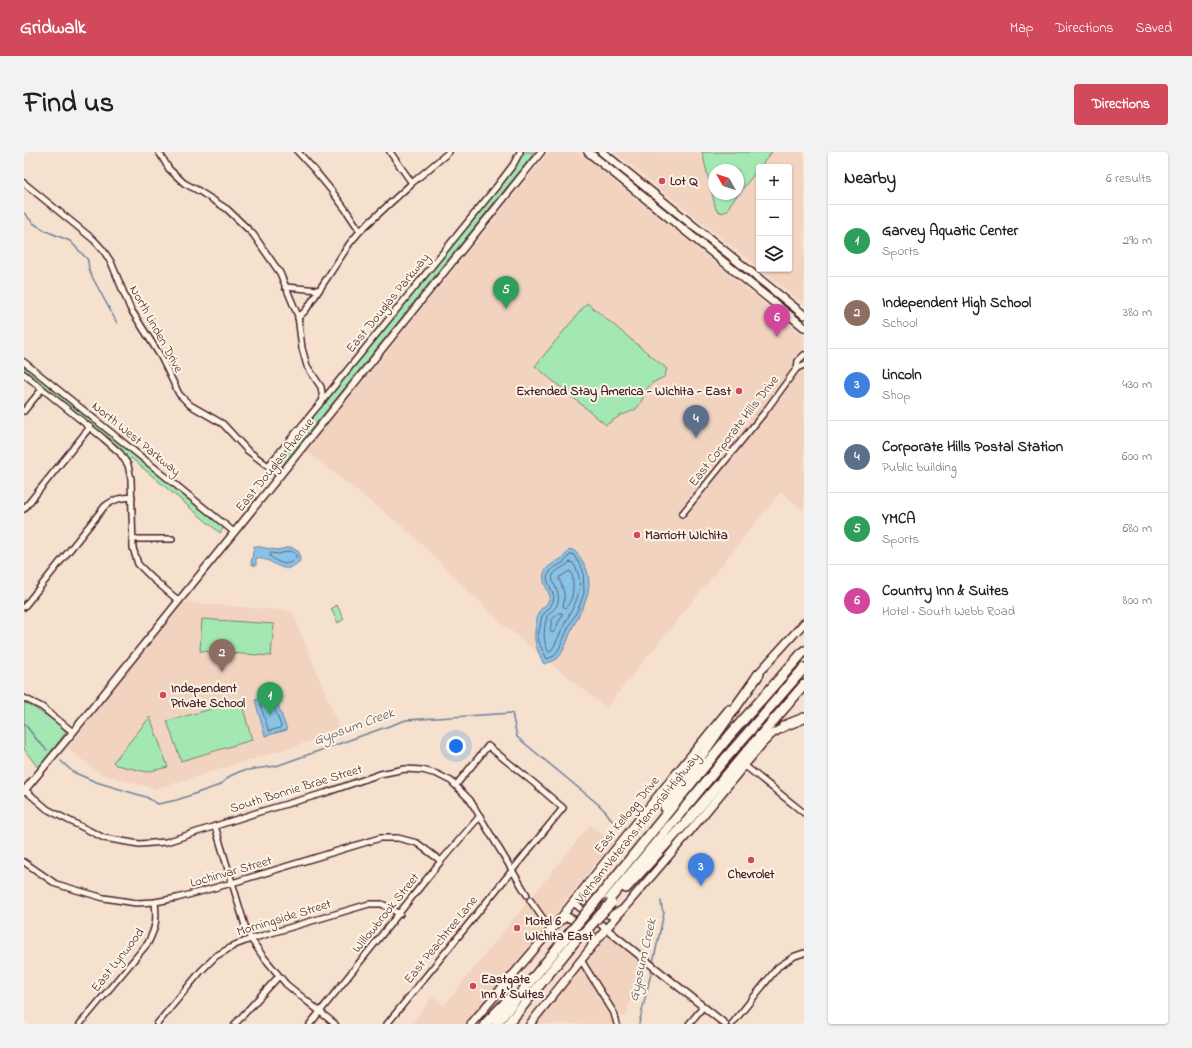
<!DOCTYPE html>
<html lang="en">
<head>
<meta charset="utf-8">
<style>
	:root { --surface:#fff; --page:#f2f2f2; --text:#202124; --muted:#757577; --line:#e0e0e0; --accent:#d1495b }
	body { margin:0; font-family:"Indie Flower",sans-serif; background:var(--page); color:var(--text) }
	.controls { position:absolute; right:12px; top:12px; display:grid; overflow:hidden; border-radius:4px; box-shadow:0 1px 3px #0004 }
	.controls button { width:36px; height:36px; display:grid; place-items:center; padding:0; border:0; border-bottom:1px solid var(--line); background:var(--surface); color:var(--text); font:20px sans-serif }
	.compass { position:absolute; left:684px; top:12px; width:36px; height:36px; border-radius:50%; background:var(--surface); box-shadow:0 1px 3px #0004; rotate:309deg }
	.you { position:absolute; left:432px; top:594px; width:14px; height:14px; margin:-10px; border:3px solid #fff; border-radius:50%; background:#1a73e8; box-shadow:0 0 0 6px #1a73e833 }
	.badge { display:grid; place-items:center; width:26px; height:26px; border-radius:50%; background:var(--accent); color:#fff; font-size:13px; font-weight:700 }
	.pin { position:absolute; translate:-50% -33px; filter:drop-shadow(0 1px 2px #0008) }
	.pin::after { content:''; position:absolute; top:21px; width:14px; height:12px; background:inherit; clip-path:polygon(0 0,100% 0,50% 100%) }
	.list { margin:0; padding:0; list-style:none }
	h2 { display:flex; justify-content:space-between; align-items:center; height:52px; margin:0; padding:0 16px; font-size:17px }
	h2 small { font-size:13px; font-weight:400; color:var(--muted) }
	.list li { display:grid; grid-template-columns:26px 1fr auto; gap:12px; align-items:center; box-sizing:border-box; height:72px; padding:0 16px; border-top:1px solid var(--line) }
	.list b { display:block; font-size:15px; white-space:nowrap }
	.list p { margin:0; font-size:13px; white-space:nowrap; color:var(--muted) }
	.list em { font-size:13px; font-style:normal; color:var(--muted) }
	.icon { flex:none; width:22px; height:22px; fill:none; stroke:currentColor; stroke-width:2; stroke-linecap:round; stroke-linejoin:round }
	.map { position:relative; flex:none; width:780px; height:872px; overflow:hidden; border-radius:4px }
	header { display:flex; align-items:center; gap:24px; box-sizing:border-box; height:56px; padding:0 20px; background:var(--accent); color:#fff }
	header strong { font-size:19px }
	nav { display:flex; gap:22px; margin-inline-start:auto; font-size:14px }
	.intro { display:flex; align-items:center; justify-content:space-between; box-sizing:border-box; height:96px; padding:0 24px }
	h1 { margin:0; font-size:28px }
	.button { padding:10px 18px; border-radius:4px; background:var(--accent); color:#fff; font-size:14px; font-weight:700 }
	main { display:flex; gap:24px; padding:0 24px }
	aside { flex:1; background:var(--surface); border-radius:4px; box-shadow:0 1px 3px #0004 }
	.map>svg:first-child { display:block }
	.built { fill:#f2d3c0; fill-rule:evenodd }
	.green { fill:#a3e7b2; stroke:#76836e; fill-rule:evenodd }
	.water { fill:#87c3e7; stroke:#6f819c }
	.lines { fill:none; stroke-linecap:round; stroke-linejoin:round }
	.shore { stroke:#626176; stroke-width:1 }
	.stream { stroke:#6f819c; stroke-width:1.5 }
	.minor-casing { stroke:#4a1f2b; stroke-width:8 }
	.tertiary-casing { stroke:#4a1f2b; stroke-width:9 }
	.secondary-casing { stroke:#4a1f2b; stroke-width:10 }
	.motorway-casing { stroke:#4a1f2b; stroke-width:12 }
	.minor { stroke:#fcf5e5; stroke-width:5 }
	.tertiary { stroke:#fcf5e5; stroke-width:6 }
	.secondary { stroke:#fcf5e5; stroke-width:7 }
	.motorway { stroke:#fcf5e5; stroke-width:9 }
	.motorway-bridge-casing { stroke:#4a1f2b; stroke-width:12; stroke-linecap:butt }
	.motorway-bridge { stroke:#fcf5e5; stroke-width:9 }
	.poi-dot { fill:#d1495b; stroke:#fcf5e5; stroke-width:1.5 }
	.labels { text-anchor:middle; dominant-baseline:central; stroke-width:4; stroke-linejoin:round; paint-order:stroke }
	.poi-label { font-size:13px; font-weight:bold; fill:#4a1f2b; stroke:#fcf5e5; text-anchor:start }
	.street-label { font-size:13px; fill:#4a1f2b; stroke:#fcf5e5 }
	.water-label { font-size:14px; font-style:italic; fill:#5c5063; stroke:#fcf5e5 }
</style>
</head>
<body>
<header>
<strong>Gridwalk</strong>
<nav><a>Map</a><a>Directions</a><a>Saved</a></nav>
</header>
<div class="intro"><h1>Find us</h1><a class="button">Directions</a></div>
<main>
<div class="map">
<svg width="780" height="872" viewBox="0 0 780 872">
	<rect width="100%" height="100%" fill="#f6e1cf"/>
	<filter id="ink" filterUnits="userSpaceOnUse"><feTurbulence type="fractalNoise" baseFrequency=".025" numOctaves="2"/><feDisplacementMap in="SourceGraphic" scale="8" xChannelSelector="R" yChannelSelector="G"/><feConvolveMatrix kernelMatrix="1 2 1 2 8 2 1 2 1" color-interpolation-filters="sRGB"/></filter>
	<g filter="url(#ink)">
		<g class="built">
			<path d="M525,0H554L780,183V359L757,340L582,556L477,471L385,380L282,299Z"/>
			<path d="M590,0H780V152L736,117H765V15H735V116ZM690,18H714V42H690Z"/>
			<path d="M160,450L268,459L317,580L132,637L76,622L43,596Z"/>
			<path d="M566,673L589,690L442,872H387L409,845L420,853Z"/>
			<path d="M585,778L618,804L602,866L593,862L596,872H508Z"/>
		</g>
		<g class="green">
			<path d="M497,0H511L257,315L254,316L250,312L254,306L487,20L495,9Z"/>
			<path d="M678,0H748L707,51L703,59L698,61L692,58ZM690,18H714V42H690Z"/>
			<path d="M563,151L643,217L640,225L628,231L623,237L616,252L612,257L604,261L597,263L582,273L511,214Z"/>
			<path d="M0,214L200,375L196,381L107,306L104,309L97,299L0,219Z"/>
			<path d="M313,453L320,467L314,471L307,457Z"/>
			<path d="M178,467L250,472L247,504L176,499Z"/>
			<path d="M217,549L228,588L157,609L143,569Z"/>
			<path d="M0,550C13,558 32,568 42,580L40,583L14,616L0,597Z"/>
			<path d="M126,565L144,615L123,620L92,613L89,610Z"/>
		</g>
		<g class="water">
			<path d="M230,394L253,398L267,395L275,400L276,409C263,421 258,416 245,409C241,407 236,407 232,406V414L227,412Z"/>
			<path d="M546,397C553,399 555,404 559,410C574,435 557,457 547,479C544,487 539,502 533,507C530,509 525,510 521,512L519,511C512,493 509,491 512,471C513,468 513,464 514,462C518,453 524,455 526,444C521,433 514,421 527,413C530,410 535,409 538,406C541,404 544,400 546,397Z"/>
			<path d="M250,542L263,578L241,584L231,548Z"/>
		</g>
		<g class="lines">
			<g class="shore">
				<path d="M267,399L272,402V406C264,416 254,411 246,404L247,401L254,402Z"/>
				<path d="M547,402L550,403L559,418L560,441L555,455L545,474L535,497L530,504L523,507L516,493L514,485L518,464L526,455L529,450L530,444L524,430L523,425L528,417L540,410Z"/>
				<path d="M546,410L549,411C563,433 552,450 541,471C536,480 533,491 527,499L525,500C519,491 520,483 521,473C522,470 522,467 523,464C527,459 532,457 534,450C537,438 526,431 529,423C532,417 542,415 546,410Z"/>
				<path d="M546,419L548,422C550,433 550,449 541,456L539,454C542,441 539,438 535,426Z"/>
				<path d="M535,461H538V463L530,480L528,481L526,479L528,468Z"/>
				<path d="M246,548L248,549L257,574L256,576L245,579L244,577L236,552L237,551Z"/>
			</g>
			<g class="stream">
				<path d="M0,61L9,71L22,79L46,89L64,108L65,119L93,171"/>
				<path d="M0,571L14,589L23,598"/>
				<path d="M37,609L49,620L72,630L122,645L134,652L153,648L196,633L206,624L217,619L252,614L382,568L488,561L493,585L574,652L582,660L594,677"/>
				<path d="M629,811L640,761L638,757L637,749"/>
				<path d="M615,872L628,817"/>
			</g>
			<g class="minor-casing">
				<g id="minor">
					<path d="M135,0L145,17L160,31L175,39L203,57L229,82L256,121L274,164L278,196L283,214L297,235L299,248"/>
					<path d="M274,0C298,25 317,49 336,79"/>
					<path d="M366,0L388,31"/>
					<path d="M0,31L70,88L79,98L87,110L106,156L137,205L155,242L166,253L199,272L223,298L256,323"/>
					<path d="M261,135L295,138"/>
					<path d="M274,166L282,158L326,91L337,78L388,31L425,0"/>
					<path d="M0,210L210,380"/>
					<path d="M773,216L774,209L780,203"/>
					<path d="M0,222L79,286L96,301L104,313L107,327L109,396L114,412L129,427L155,449"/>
					<path d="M0,259L18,237"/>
					<path d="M244,314L299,248L473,34L489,13L496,0"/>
					<path d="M0,357L66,275"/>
					<path d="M658,362L740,261L773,216L780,213"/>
					<path d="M108,387H148"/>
					<path d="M0,455L81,354C91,347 95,346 108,345"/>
					<path d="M0,546L18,555L49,580"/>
					<path d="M720,613L780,661"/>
					<path d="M1,638L23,657L40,666L80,686L115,692L142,690L235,660L301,641L356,622L381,617L398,618L413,622L427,629L446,648L503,743"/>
					<path d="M191,674L222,777L227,787L238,803L262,832L311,872"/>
					<path d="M0,710L32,732L80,746L112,751L131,750L153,746L208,731L356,686H374L393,691L417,709"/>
					<path d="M506,748L527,778"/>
					<path d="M557,808L590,861L593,872"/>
					<path d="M56,872L124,791C132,775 133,768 131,750"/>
					<path d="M133,872L177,819L192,804L211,793L227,787L345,752H358L376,762"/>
					<path d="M211,872L255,824"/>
					<path d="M286,872L417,709L456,664"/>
					<path d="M363,872L539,656L510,631L464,594L432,633"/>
					<path d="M665,872L679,855"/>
					<path d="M708,872L754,815L771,804L780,801"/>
				</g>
			</g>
			<g class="tertiary-casing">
				<g id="tertiary">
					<path d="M0,639L49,580L517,0"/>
					<path d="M549,750L701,872"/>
				</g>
			</g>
			<g class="secondary-casing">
				<g id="secondary">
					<path d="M564,0L780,175"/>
					<path d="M578,0L780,163"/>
					<path d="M732,524L780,471"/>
					<path d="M564,731L563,741L566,748L584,762L588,763L596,759"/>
					<path d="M536,769L543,765C551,768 569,779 569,789C569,791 568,793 567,795"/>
					<path d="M447,872L527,778L632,646L705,557"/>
					<path d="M506,872L582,777L667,678L738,592L748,582L765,572"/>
				</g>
			</g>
			<g class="motorway-casing">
				<g id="motorway">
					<path d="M760,574L780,566"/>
					<path d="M641,655L735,522"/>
					<path d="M602,736L665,667L780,533"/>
					<path d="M577,743L706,583L780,499"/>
					<path d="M584,749L701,607L780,516"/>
					<path d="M461,872L486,846"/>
					<path d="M472,872L548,778"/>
					<path d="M484,872L555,784"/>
				</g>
			</g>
			<use href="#minor" class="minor"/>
			<use href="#tertiary" class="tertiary"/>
			<use href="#secondary" class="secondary"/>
			<use href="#motorway" class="motorway"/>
			<g class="motorway-bridge-casing">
				<g id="motorway-bridge">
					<path d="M548,778L577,743"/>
					<path d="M556,785L587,751"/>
				</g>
			</g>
			<use href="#motorway-bridge" class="motorway-bridge"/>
		</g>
	</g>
	<g class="poi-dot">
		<circle cx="638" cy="29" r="4"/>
		<circle cx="715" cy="239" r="4"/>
		<circle cx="613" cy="383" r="4"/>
		<circle cx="139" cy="543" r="4"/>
		<circle cx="727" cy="708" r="4"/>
		<circle cx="493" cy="776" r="4"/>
		<circle cx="449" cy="834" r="4"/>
	</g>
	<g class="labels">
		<g class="poi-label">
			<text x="646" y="29">Lot Q</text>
			<text x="707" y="239" text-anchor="end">Extended Stay America - Wichita - East</text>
			<text x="621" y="383">Marriott Wichita</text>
			<text x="147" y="536">Independent<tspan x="147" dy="15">Private School</tspan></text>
			<text x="727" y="722" text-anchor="middle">Chevrolet</text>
			<text x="501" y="769">Motel 6<tspan x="501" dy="15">Wichita East</tspan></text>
			<text x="457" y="827">Eastgate<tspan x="457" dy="15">Inn &amp; Suites</tspan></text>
		</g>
		<g class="street-label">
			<text transform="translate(364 151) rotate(-51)">East Douglas Parkway</text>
			<text transform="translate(132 177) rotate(61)">North Linden Drive</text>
			<text transform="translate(710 279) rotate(-52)">East Corporate Hills Drive</text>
			<text transform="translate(112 287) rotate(39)">North West Parkway</text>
			<text transform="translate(251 313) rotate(-51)">East Douglas Avenue</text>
			<text transform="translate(272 637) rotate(-17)">South Bonnie Brae Street</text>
			<text transform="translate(603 663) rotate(-51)">East Kellogg Drive</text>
			<text transform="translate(614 676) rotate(-51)">Vietnam Veterans Memorial Highway</text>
			<text transform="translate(207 720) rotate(-16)">Lochinvar Street</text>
			<text transform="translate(362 761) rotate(-51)">Willowbrook Street</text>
			<text transform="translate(260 766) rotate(-17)">Morningside Street</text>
			<text transform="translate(417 788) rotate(-51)">East Peachtree Lane</text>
			<text transform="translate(94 808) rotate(-52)">East Lynwood</text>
		</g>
		<g class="water-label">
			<text transform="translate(330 575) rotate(-20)">Gypsum Creek</text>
			<text transform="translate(619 808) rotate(-77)">Gypsum Creek</text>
		</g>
	</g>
</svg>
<div class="controls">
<button>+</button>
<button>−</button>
<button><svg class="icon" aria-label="layers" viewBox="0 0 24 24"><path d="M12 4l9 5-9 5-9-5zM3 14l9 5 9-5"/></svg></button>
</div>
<svg class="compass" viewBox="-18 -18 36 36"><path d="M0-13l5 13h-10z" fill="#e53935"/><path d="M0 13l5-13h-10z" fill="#757577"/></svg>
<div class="you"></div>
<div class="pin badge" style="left:246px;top:563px;background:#2e9e5b">1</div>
<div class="pin badge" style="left:198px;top:520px;background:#8d6e63">2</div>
<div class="pin badge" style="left:677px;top:734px;background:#3f7fe0">3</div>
<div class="pin badge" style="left:672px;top:286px;background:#5c6f8a">4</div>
<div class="pin badge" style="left:482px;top:157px;background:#2e9e5b">5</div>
<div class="pin badge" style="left:753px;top:185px;background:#d1479c">6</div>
</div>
<aside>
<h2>Nearby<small>6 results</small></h2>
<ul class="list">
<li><span class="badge" style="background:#2e9e5b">1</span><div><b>Garvey Aquatic Center</b><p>Sports</p></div><em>290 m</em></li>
<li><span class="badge" style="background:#8d6e63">2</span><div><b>Independent High School</b><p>School</p></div><em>380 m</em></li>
<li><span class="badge" style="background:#3f7fe0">3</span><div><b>Lincoln</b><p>Shop</p></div><em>430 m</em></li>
<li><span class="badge" style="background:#5c6f8a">4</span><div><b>Corporate Hills Postal Station</b><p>Public building</p></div><em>600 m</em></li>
<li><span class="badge" style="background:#2e9e5b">5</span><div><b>YMCA</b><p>Sports</p></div><em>680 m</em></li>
<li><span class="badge" style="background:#d1479c">6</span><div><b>Country Inn &amp; Suites</b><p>Hotel · South Webb Road</p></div><em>800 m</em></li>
</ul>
</aside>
</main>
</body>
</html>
